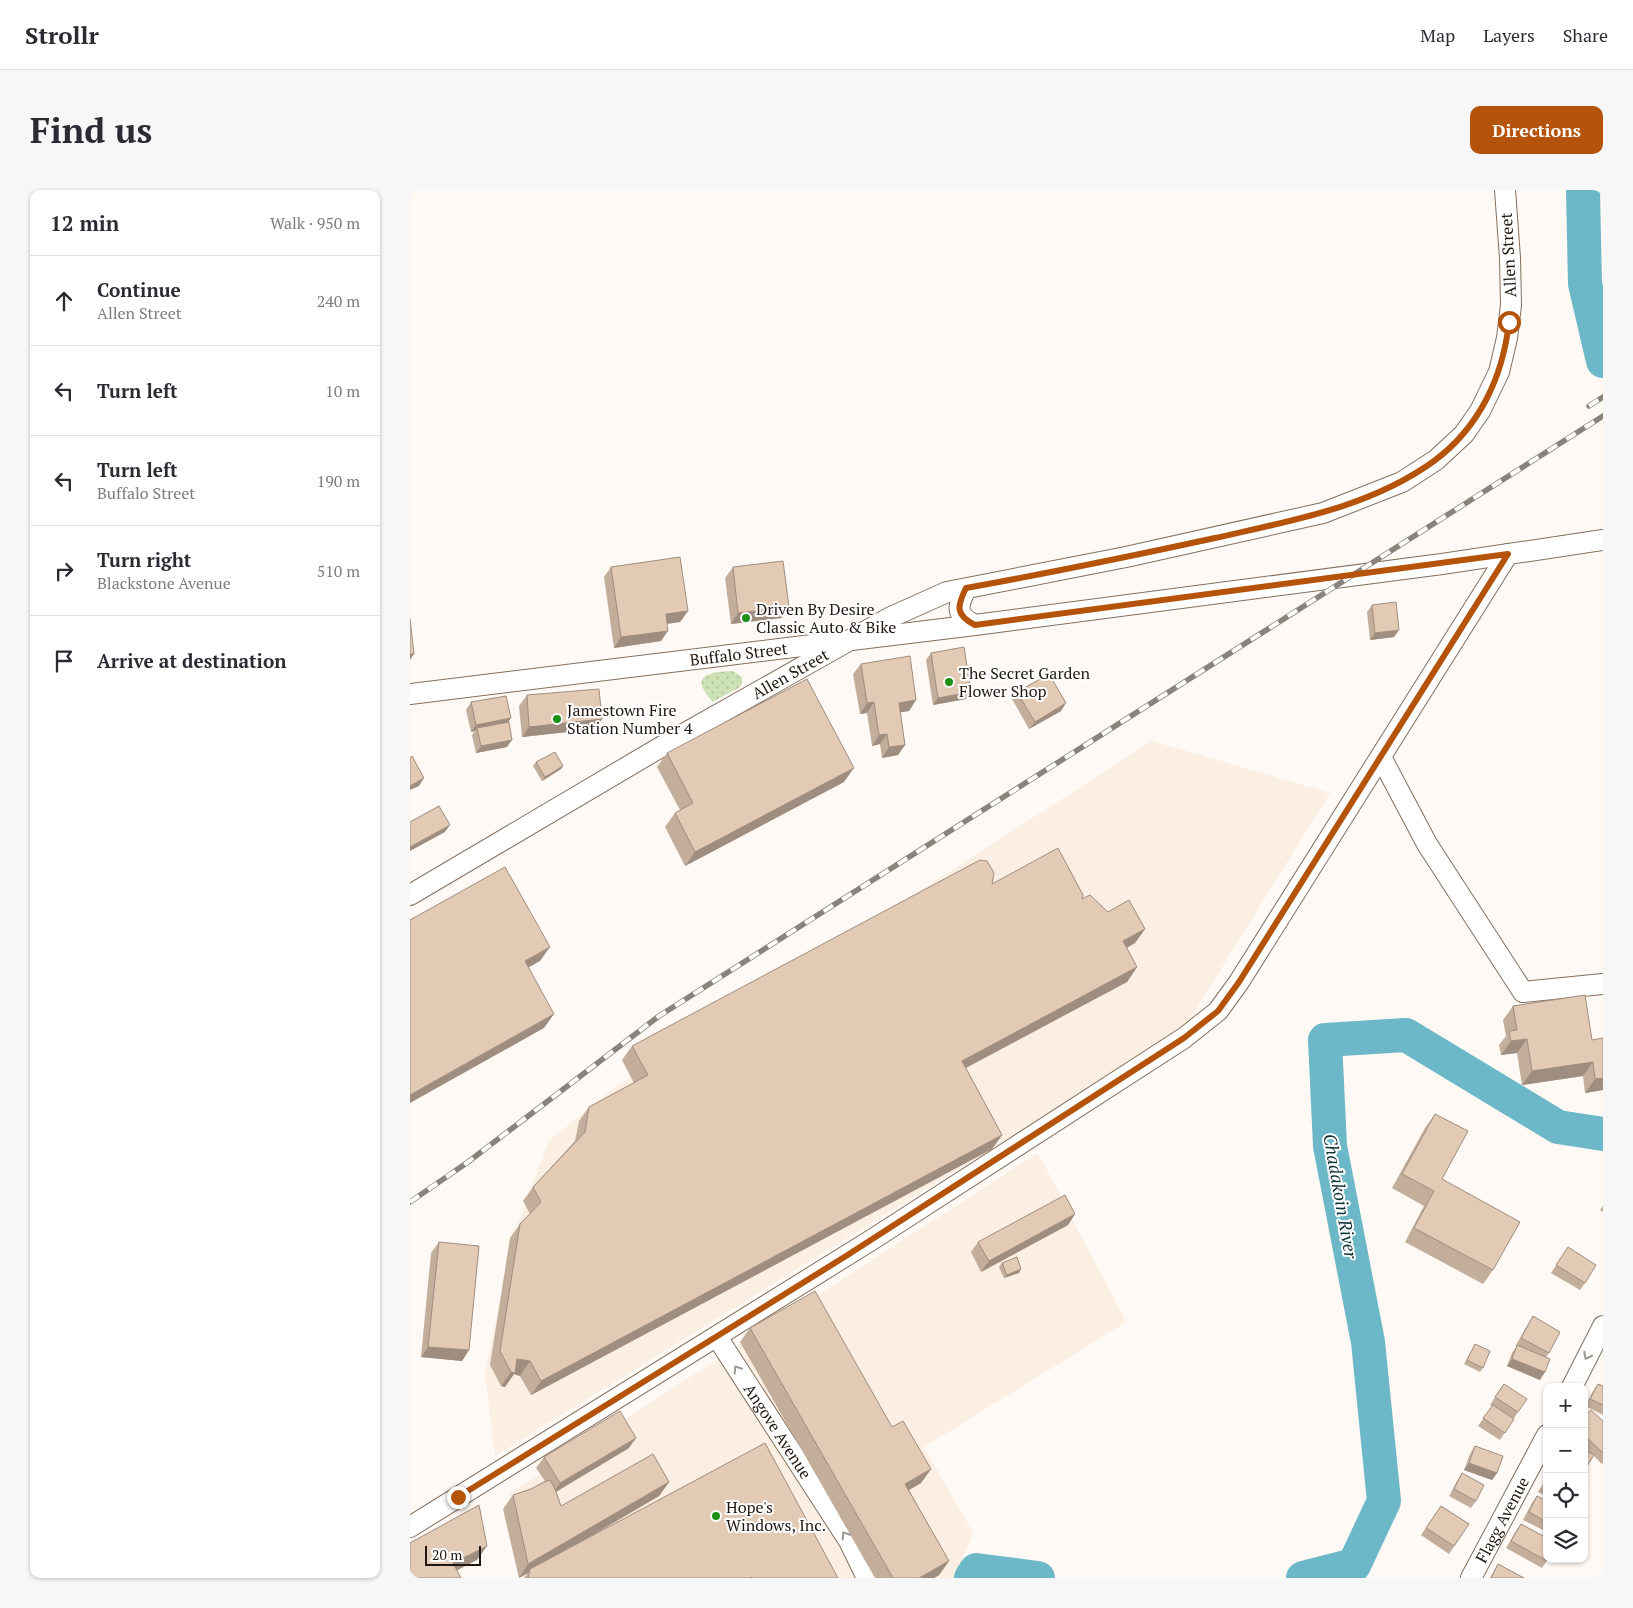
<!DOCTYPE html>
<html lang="en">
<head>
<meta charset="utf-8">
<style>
	:root { --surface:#fff; --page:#f7f7f7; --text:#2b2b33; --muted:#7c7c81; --line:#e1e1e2; --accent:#b45309 }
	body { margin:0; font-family:"PT Serif",serif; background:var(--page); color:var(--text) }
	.controls { position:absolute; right:15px; bottom:15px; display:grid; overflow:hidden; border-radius:10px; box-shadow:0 1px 4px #0004 }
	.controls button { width:45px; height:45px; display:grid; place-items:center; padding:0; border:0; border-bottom:1px solid var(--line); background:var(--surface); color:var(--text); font:25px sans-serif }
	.scale { position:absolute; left:15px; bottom:12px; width:56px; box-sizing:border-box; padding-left:5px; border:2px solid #201810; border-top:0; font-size:14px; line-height:18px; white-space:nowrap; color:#201810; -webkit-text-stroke:4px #fff; paint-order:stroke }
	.stop { position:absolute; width:15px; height:15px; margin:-11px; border:4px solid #b45309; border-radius:50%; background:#fff }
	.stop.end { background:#b45309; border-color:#fff; box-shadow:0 1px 5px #0008 }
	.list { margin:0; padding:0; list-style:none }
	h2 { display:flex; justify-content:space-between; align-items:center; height:65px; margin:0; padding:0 20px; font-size:21px }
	h2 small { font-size:16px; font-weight:400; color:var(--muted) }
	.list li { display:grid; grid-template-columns:32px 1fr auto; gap:15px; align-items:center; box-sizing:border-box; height:90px; padding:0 20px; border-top:1px solid var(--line) }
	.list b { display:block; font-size:19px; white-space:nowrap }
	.list p { margin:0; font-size:16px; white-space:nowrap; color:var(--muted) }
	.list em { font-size:16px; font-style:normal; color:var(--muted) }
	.icon { flex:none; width:28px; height:28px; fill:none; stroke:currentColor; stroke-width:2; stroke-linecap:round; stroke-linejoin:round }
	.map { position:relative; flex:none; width:1193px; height:1388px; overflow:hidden; border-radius:10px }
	header { display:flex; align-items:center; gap:30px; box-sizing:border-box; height:70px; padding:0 25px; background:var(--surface); border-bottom:1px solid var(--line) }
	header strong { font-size:24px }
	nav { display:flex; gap:28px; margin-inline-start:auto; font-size:18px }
	.intro { display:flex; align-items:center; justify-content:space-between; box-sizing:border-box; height:120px; padding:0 30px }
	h1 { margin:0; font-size:35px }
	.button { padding:12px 22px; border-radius:10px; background:var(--accent); color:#fff; font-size:18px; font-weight:700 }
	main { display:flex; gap:30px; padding:0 30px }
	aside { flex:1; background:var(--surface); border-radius:10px; box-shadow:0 1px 4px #0004 }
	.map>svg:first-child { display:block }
	.built { fill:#fbeee3 }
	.green { fill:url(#green-dots) }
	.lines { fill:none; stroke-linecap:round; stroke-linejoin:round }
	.river { stroke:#6db8c8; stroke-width:34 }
	.minor-casing { stroke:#856f5c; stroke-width:22 }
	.minor { stroke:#fff; stroke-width:20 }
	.rail-casing { stroke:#8a837d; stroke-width:5.5 }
	.rail { stroke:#fff; stroke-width:4; stroke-dasharray:11; stroke-linecap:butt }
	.wall { fill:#c3ae9c }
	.shaded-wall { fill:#9f8d7f }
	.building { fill:#e3cab5; stroke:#9f8d7f }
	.oneway { stroke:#9b9793 }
	.route { stroke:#b45309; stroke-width:6 }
	.poi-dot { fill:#1c8f17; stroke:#fff; stroke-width:2 }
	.labels { text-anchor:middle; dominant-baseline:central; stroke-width:4; stroke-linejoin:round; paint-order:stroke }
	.street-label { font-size:16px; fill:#201810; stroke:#fff }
	.poi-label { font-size:16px; fill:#201810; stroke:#fff; text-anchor:start }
	.water-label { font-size:18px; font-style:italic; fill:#0d3239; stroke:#fff }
</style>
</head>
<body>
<header>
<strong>Strollr</strong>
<nav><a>Map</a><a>Layers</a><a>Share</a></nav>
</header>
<div class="intro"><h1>Find us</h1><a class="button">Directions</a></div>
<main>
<aside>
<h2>12 min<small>Walk · 950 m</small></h2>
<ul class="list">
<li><svg class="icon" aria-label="ahead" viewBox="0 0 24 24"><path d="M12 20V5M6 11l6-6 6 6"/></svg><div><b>Continue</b><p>Allen Street</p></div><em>240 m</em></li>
<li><svg class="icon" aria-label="left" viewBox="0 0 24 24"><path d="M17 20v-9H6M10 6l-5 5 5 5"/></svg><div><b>Turn left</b></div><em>10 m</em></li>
<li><svg class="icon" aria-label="left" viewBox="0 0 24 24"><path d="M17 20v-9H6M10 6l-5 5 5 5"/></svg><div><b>Turn left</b><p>Buffalo Street</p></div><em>190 m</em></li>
<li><svg class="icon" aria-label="right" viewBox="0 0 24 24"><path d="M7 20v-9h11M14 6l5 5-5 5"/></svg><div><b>Turn right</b><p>Blackstone Avenue</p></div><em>510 m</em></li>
<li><svg class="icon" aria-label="arrive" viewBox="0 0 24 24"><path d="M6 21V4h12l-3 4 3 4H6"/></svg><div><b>Arrive at destination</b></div></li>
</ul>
</aside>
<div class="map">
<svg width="1193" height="1388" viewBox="0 0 1193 1388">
	<defs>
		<pattern id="green-dots" width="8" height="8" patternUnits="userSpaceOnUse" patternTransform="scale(1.25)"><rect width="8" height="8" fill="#cce1b6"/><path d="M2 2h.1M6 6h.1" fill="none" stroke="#afc09b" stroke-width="1.8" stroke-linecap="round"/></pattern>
	</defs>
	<rect width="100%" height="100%" fill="#fef9f4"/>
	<g class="built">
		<path d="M742,551L920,603L773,840L85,1266L75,1185L103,1046L139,951L204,898Z"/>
		<path d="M628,963L716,1132L514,1257L563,1343L545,1388H113L99,1304Z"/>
	</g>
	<path class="green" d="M323,481L332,487V493L330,497L303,512C279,486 296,482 323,481Z"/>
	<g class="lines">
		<g class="river">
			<path d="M1173,0L1175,94L1193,171"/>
			<path d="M561,1388L566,1380L628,1388"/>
			<path d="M893,1388L944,1375L974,1311L958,1152L920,956L915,850L996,845L1148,937L1193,944"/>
		</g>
		<g class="minor-casing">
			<g id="minor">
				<path d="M556,399C547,416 545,425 565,435"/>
				<path id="s1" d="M0,504L565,435L1032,374L1193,350"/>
				<path d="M971,567L1017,654L1113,802L1193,794"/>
				<path id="s2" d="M0,705L261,551L479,428L537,402L716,367L913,323L992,292L1026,270L1054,244L1070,221L1089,182L1097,148L1101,115L1100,68L1095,0"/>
				<path id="s3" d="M307,1147L439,1351L457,1388"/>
				<path d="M1162,1197L1193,1136"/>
				<path d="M0,1337L463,1049L774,848L808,821L829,792L1098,364"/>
				<path id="s4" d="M1061,1388L1137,1245"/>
			</g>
		</g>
		<use href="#minor" class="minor"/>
		<g class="rail-casing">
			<g id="rail">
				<path d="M1179,216L1193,207"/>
				<path d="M0,1012L58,972L249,826L1193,226"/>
			</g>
		</g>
		<use href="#rail" class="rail"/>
	</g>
	<g class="wall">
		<path d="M201,377L278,421L270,432L257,434L251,451L204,458L194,387Z"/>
		<path d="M323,377L372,428L321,434L315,388Z"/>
		<path d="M962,415L984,447L960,450L957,422Z"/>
		<path d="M521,463L561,502L556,509L523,515L516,470Z"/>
		<path d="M451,474L506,510L499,521L490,522L495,555L488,565L472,568L470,554L462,556L457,523L450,524L443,484Z"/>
		<path d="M607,502L651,521L619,539L602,509Z"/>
		<path d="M117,505L192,529L185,539L112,547L109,516Z"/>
		<path d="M61,512L101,528L98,532L97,557L66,563L62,545L65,541L61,542L56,520Z"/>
		<path d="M257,563L434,592L275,676L255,637L265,623L270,620L247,577Z"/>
		<path d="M126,572L153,576L151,579L132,591L123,576Z"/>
		<path d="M582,694L672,709L698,722L735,739L725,753L717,758L727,777L717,792L556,878L592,945L582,959L121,1205L110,1186L104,1184L95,1197L91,1196L80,1175L100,1048L110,1034L120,1024L113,1011L123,997L165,951L169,931L179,917L224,893L212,870L222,856Z"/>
		<path d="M1103,816L1182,850L1193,900L1175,903L1173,886L1112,895L1107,863L1091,865L1089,855L1096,846L1093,830Z"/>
		<path d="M1025,924L1032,989L1083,1080L1073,1094L995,1052L1014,1016L982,998L1015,938Z"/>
		<path d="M1193,1016V1022L1190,1020Z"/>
		<path d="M665,1024L658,1035L571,1082L561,1062L568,1052Z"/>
		<path d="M29,1052L59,1160L52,1171L11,1167L21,1063Z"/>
		<path d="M1158,1057L1175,1093L1170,1100L1141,1083Z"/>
		<path d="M592,1073L609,1083L594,1088L589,1077Z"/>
		<path d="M1123,1126L1139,1163L1136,1167L1130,1190L1097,1176L1102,1163L1107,1156L1106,1155L1118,1134Z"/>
		<path d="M340,1138L482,1237L521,1279L511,1293L499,1300L539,1371L529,1385L524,1388H465L330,1152Z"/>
		<path d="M1065,1154L1073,1178L1070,1182L1054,1174Z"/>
		<path d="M1094,1194L1108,1222L1090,1250L1068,1236L1082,1216L1080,1215Z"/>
		<path d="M1188,1194L1193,1196V1225L1175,1216L1183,1201Z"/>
		<path d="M1174,1227L1193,1231V1273L1192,1274L1183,1265L1174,1282V1259L1180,1263L1174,1257Z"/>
		<path d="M1065,1256L1087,1283L1082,1290L1054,1280L1060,1264Z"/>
		<path d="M219,1258L146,1302L151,1316L259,1292L249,1306L175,1350L428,1388H114L118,1383L109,1388L93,1319L103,1305L121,1299L135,1291L126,1278L134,1267Z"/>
		<path d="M1052,1283L1066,1311L1061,1318L1039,1306L1047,1291Z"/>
		<path d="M1137,1287V1307L1128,1302Z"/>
		<path d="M1127,1306L1137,1311V1342L1113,1330L1122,1313Z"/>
		<path d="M1031,1316L1059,1334L1039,1364L1011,1345Z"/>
		<path d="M1111,1334L1138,1369L1132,1378L1096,1358L1106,1341Z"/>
		<path d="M1088,1374L1114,1388H1080Z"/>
	</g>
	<g class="shaded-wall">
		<path d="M379,417L372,428L321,434L328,423Z"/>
		<path d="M278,421L270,432L248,435L256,424Z"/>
		<path d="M989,440L984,447L960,450L965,443Z"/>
		<path d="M258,441L251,451L204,458L211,447Z"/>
		<path d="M0,464H4L0,470Z"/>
		<path d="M561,502L556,509L523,515L528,508Z"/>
		<path d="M506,510L499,521L481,524L489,513Z"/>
		<path d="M464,512L457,523L450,524L457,513Z"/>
		<path d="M656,513L651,521L619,539L625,532Z"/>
		<path d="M101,528L96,535L67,538L65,541L61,542L66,535Z"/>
		<path d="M192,529L185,539L112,547L119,537Z"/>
		<path d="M477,544L470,554L462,556L469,545Z"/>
		<path d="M102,550L97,557L66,563L71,556Z"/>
		<path d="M495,555L488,565L472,568L479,557Z"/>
		<path d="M153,576L151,579L132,591L135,587Z"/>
		<path d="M444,578L434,592L275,676L285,662Z"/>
		<path d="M14,588L9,596L0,600V596Z"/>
		<path d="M40,635L35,642L0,661V657Z"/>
		<path d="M735,739L725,753L703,765L713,751Z"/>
		<path d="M140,757L130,771L105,785L115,771Z"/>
		<path d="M727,777L717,792L542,885L552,871Z"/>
		<path d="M144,824L134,838L0,913V905Z"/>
		<path d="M1117,849L1107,863L1091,865L1101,851Z"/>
		<path d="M1183,872L1173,886L1112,895L1122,881Z"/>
		<path d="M1193,888V900L1175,903L1185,889Z"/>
		<path d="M592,945L582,959L121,1205L131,1191Z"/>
		<path d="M665,1024L658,1035L571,1082L579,1071Z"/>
		<path d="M611,1079L609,1083L594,1088L597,1085Z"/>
		<path d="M18,1157L59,1160L52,1171L11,1167Z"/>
		<path d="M107,1169L120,1171L110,1186L104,1184L95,1197L91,1196L101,1182Z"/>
		<path d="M1102,1169L1135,1182L1130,1190L1097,1176Z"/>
		<path d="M226,1248L219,1258L142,1304L150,1293Z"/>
		<path d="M1059,1273L1087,1283L1082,1290L1054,1280Z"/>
		<path d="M521,1279L511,1293L485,1308L495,1294Z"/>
		<path d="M259,1292L249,1306L119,1382L120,1379L118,1383L109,1388L118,1374Z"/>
		<path d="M77,1356L67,1370L34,1387L43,1373Z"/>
		<path d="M539,1371L529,1385L524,1388H509Z"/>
	</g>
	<g class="building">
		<path d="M270,367L278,421L256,424L258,441L211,447L201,377Z"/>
		<path d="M373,371L379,417L328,423L323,377Z"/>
		<path d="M986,412L989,440L965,443L962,415Z"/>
		<path d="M0,429L4,464H0Z"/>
		<path d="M554,457L561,502L528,508L521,463Z"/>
		<path d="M500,466L506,510L489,513L495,555L479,557L477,544L469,545L464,512L457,513L451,474Z"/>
		<path d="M639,484L656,513L625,532L607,502Z"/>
		<path d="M397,489L444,578L285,662L265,623L283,613L257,563Z"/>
		<path d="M189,499L192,529L119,537L117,505Z"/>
		<path d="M96,506L101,528L66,535L61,512Z"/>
		<path d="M99,532L102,550L71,556L67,538Z"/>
		<path d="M145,562L153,576L135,587L126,572Z"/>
		<path d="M2,566L14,588L0,596V568Z"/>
		<path d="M29,616L40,635L0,657V632Z"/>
		<path d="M648,658L673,705L672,709L680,705L698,722L719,710L735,739L713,751L727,777L552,871L592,945L131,1191L120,1171L107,1169L105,1183L101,1182L90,1161L110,1034L131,1012L123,997L175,942L179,917L238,885L222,856L570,670L577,671L584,683L582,694Z"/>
		<path d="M95,677L140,757L115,771L144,824L0,905V730Z"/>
		<path d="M1175,805L1182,850L1193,848V888L1185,889L1183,872L1122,881L1117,849L1101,851L1099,841L1107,840L1103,816Z"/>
		<path d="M1025,924L1058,941L1032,989L1110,1032L1083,1080L1004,1038L1024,1001L992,984Z"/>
		<path d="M655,1005L665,1024L579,1071L568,1052Z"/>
		<path d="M29,1052L69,1056L59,1160L18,1157Z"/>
		<path d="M1158,1057L1186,1075L1175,1093L1146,1075Z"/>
		<path d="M607,1067L611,1079L597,1085L592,1073Z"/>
		<path d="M405,1101L482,1237L493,1231L521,1279L495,1294L539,1371L509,1388H483L340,1138Z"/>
		<path d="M1123,1126L1150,1142L1139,1163L1111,1148Z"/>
		<path d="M1065,1154L1080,1161L1073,1178L1057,1170Z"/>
		<path d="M1107,1155L1140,1169L1135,1182L1102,1169Z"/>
		<path d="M1094,1194L1117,1209L1108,1222L1085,1207Z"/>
		<path d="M1188,1194L1193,1196V1215L1180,1209Z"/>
		<path d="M1083,1215L1104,1229L1095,1243L1073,1228Z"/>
		<path d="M1181,1220L1193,1231V1263L1174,1245V1227Z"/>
		<path d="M210,1221L226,1248L150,1293L134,1267Z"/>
		<path d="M355,1253L428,1388H342L341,1387L340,1388H118L120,1379Z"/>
		<path d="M1065,1256L1093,1266L1087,1283L1059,1273Z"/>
		<path d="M1174,1259L1184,1265L1174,1281Z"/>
		<path d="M243,1264L259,1292L118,1374L103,1305L121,1299L134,1292L140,1290L145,1299L151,1316Z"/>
		<path d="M1052,1283L1074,1295L1066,1311L1044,1299Z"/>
		<path d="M1137,1289V1297L1133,1295Z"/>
		<path d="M1174,1295L1178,1297L1174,1304Z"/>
		<path d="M1127,1306L1137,1311V1332L1119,1322Z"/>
		<path d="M69,1315L77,1356L43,1373L51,1388H0V1353Z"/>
		<path d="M1031,1316L1059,1334L1044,1356L1016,1338Z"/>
		<path d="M1111,1334L1137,1348V1369H1138L1137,1371L1101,1351Z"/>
		<path d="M1088,1374L1114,1388H1081Z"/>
	</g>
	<defs><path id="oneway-chevron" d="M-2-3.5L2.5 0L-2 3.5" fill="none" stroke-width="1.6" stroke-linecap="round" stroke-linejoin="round" transform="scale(1.25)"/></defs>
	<g class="oneway">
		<use href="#oneway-chevron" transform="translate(1177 1166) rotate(117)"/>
		<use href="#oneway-chevron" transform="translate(327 1179) rotate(-123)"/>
		<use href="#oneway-chevron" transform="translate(435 1345) rotate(-122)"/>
	</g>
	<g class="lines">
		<path class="route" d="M48,1307L436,1066L774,848L808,821L829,792L1098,364L565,435C545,425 547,416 556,398C639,383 722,366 805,348C880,331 961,317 1024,271C1070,237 1093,186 1099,132"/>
	</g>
	<g class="poi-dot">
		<circle cx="336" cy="428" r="5"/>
		<circle cx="539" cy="492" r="5"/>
		<circle cx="147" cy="529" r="5"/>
		<circle cx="306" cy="1326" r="5"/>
	</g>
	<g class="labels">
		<g class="street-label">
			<text transform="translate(1098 65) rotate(-93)">Allen Street</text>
			<text stroke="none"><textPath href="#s1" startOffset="331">Buffalo Street</textPath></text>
			<text stroke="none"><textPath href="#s2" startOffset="440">Allen Street</textPath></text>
			<text stroke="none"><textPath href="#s3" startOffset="112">Angove Avenue</textPath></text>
			<text stroke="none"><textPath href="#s4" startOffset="66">Flagg Avenue</textPath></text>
		</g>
		<g class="poi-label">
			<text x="346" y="419">Driven By Desire<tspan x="346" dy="18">Classic Auto &amp; Bike</tspan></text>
			<text x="549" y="483">The Secret Garden<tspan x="549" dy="18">Flower Shop</tspan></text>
			<text x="157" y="520">Jamestown Fire<tspan x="157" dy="18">Station Number 4</tspan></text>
			<text x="316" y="1317">Hope's<tspan x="316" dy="18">Windows, Inc.</tspan></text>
		</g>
		<g class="water-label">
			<text transform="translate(931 1006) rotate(80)">Chadakoin River</text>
		</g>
	</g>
</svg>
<div class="controls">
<button>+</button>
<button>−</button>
<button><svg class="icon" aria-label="locate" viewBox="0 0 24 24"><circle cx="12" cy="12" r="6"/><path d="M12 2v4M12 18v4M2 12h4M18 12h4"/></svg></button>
<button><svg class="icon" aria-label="layers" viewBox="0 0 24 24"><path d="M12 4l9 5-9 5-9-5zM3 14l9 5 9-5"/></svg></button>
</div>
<div class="scale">20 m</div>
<div class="stop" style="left:1099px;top:132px"></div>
<div class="stop end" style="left:48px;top:1307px"></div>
</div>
</main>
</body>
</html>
